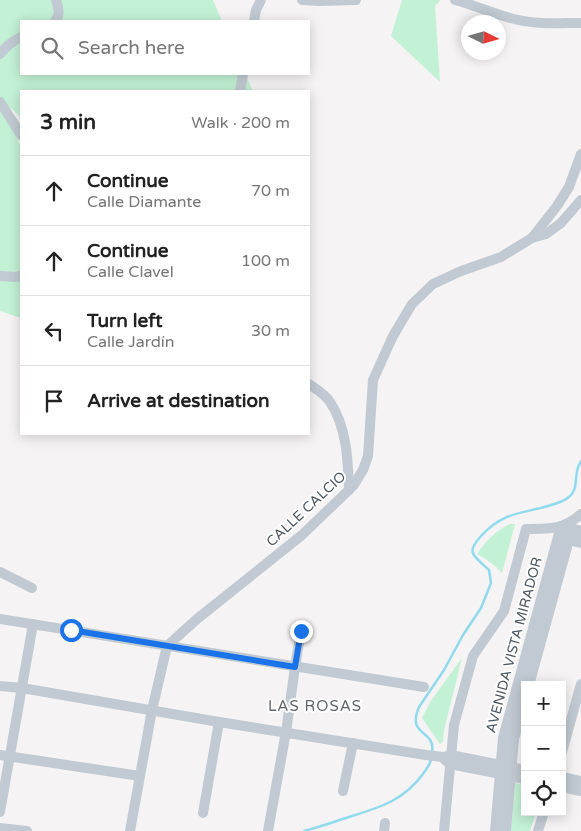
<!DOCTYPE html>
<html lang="en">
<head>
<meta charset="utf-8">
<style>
	:root { --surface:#fff; --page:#f2f2f2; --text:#222; --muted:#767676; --line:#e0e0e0 }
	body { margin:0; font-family:"Varela Round",sans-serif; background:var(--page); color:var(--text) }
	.controls { position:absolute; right:15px; bottom:15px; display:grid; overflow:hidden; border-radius:0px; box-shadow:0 2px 12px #0003 }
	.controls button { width:45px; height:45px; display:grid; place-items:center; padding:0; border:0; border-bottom:1px solid var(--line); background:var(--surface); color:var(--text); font:25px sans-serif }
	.compass { position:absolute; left:461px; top:15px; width:45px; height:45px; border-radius:50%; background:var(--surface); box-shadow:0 2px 12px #0003; rotate:95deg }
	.stop { position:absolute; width:15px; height:15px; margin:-11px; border:4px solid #1a73e8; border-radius:50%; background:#fff }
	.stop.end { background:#1a73e8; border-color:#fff; box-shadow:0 1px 5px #0008 }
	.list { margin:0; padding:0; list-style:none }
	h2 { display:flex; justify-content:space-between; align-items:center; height:65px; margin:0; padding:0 20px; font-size:21px }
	h2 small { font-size:16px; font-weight:400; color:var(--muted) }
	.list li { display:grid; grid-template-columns:32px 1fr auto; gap:15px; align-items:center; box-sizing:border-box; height:70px; padding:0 20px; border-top:1px solid var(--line) }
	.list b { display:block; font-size:19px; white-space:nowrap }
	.list p { margin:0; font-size:16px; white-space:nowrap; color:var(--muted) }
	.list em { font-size:16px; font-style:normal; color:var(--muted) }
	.icon { flex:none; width:28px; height:28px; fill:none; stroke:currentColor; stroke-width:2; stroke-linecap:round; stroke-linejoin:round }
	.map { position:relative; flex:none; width:581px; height:831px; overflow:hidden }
	.search { position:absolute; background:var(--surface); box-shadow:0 2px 12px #0003; left:20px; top:20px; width:290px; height:55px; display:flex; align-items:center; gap:12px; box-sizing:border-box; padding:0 18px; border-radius:0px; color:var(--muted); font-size:19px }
	.panel { position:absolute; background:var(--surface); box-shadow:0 2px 12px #0003; left:20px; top:90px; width:290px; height:345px; border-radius:0px }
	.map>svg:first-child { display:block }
	.green { fill:#c3f1d5 }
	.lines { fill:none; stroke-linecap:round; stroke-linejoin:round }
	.stream { stroke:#90daee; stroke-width:2.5 }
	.minor { stroke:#c1cad2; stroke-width:10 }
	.tertiary { stroke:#c1cad2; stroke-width:12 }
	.route { stroke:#1a73e8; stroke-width:6 }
	.labels { text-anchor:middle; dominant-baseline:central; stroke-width:4; stroke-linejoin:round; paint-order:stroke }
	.street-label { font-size:14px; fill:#4a5661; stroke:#fff }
	.neighbourhood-label { font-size:15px; letter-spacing:1px; fill:#5f6368; stroke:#fff }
</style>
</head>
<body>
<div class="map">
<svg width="581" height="831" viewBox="0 0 581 831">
	<rect width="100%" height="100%" fill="#f5f3f3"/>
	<g class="green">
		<path d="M0,0H213L222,21H21V74H245L253,91H21V117L3,102L21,148V318L0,311Z"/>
		<path d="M402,0H441L435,6L440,82L391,36Z"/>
		<path d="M510,524H515L502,573C494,565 487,559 477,554C486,541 495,531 510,524Z"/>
		<path d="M462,658L444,730L443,741L440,744L422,718L430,702Z"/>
		<path d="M515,783L525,785V812H536L530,831H511Z"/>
	</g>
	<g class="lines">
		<g class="stream">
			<path d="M432,752C436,729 406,737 419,707L444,670L463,635L481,608L491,583L489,570C473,555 465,553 482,535C503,512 521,514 548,506C555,504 563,502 569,497C577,491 575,481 577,472C577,468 579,465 581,461"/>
			<path d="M304,831C320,827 336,821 352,816C381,807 404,800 423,774C427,768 430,765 432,757"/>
		</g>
		<g class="minor">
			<path d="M302,0L319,1L356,0"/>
			<path d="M455,0C473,5 490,12 507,17C531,25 557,23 581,23"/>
			<path d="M55,21C61,15 58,7 56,0"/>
			<path d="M254,21L256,10L261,0"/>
			<path d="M0,54C5,47 14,40 21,37"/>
			<path d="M240,91L243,74"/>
			<path d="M0,102L21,135"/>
			<path d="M532,238L557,206L569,187L581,154"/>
			<path d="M0,276L16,277L21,276"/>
			<path d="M309,384C316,389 325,394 330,402C347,427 348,461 349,490"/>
			<path d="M0,572L32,588"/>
			<path d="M0,619L424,687"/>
			<path d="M0,686L22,688L219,722L426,755L443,757L451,755L525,770"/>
			<path d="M562,752L581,684"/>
			<path d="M0,755L140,776"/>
			<path d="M445,760L450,764L525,779"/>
			<path d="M562,777L581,781"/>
			<path d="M562,787L581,791"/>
			<path d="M343,791L353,743"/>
			<path d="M0,812L33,624"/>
			<path d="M203,813L219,722"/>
			<path d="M0,828L27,831"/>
			<path d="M130,831L152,710L167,646L197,619L302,535L353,486L363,470L368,456L373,380L393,336L412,304L433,284L461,271L501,257L532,238L546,234L561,223L581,200"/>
			<path d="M268,831L286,732L295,667L301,631"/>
			<path d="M384,831L385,823"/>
			<path d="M444,831L454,725L473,656L504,611L526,529C549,529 563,530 581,514"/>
			<path d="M538,831L544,812"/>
		</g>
		<g class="tertiary">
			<path d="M561,537L581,542"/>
			<path d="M528,685L571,529"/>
			<path d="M496,831L504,738L559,537L562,527L581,532"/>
			<path d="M505,831L513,739L525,696"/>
		</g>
	</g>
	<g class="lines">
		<path class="route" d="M71,630L295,667L301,631"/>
	</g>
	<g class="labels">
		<g class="street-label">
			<text transform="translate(306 509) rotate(-43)">CALLE CALCIO</text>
			<text transform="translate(514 645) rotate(-75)">AVENIDA VISTA MIRADOR</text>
		</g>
		<g class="neighbourhood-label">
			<text x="315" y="706">LAS ROSAS</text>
		</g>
	</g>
</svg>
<div class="controls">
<button>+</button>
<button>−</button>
<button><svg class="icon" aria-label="locate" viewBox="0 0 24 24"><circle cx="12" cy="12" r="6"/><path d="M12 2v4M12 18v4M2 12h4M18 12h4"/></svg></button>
</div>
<svg class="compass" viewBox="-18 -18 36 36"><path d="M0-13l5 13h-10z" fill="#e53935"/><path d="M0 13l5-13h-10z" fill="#767676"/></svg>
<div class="stop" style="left:71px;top:630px"></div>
<div class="stop end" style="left:301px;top:631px"></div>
<div class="search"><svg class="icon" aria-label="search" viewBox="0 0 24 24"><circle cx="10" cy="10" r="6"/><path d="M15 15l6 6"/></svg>Search here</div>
<section class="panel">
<h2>3 min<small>Walk · 200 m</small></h2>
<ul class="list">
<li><svg class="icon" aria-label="ahead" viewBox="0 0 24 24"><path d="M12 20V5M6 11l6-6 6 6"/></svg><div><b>Continue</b><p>Calle Diamante</p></div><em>70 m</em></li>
<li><svg class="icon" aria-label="ahead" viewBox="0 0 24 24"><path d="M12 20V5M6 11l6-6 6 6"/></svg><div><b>Continue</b><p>Calle Clavel</p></div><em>100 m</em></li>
<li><svg class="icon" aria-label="left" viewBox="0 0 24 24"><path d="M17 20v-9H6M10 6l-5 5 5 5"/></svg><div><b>Turn left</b><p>Calle Jardín</p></div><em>30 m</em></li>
<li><svg class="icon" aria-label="arrive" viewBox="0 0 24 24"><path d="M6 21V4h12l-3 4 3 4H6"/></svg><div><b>Arrive at destination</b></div></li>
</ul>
</section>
</div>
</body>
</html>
